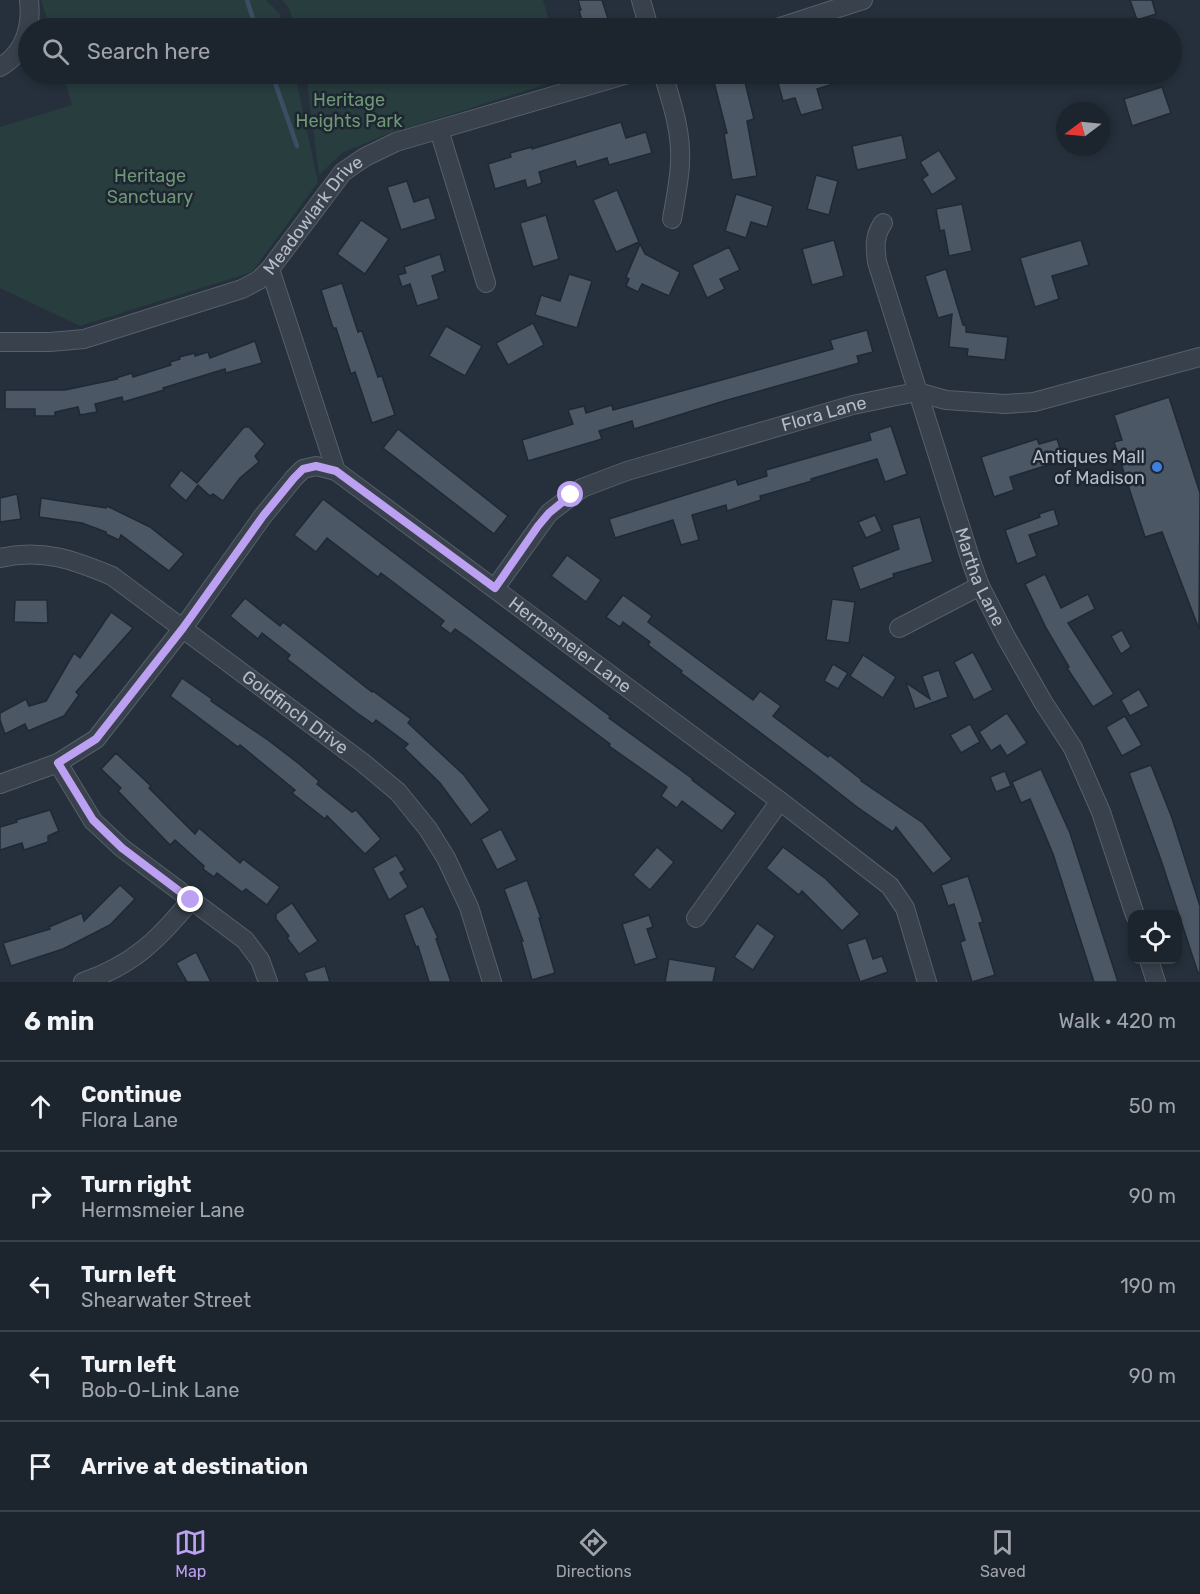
<!DOCTYPE html>
<html lang="en">
<head>
<meta charset="utf-8">
<style>
	:root { --surface:#1c242d; --page:#293039; --text:#f1f3f6; --muted:#a0a4aa; --line:#3a4149; --accent:#bca0f2 }
	body { margin:0; font-family:Rubik,sans-serif; background:var(--page); color:var(--text) }
	.controls { position:absolute; right:18px; bottom:18px; display:grid; overflow:hidden; border-radius:12px; box-shadow:0 3px 9px #0003 }
	.controls button { width:54px; height:54px; display:grid; place-items:center; padding:0; border:0; border-bottom:2px solid var(--line); background:var(--surface); color:var(--text); font:30px sans-serif }
	.compass { position:absolute; left:1056px; top:102px; width:54px; height:54px; border-radius:50%; background:var(--surface); box-shadow:0 3px 9px #0003; rotate:254deg }
	.stop { position:absolute; width:18px; height:18px; margin:-14px; border:4px solid #bca0f2; border-radius:50%; background:#fff }
	.stop.end { background:#bca0f2; border-color:#fff; box-shadow:0 2px 6px #0008 }
	.list { margin:0; padding:0; list-style:none }
	h2 { display:flex; justify-content:space-between; align-items:center; height:78px; margin:0; padding:0 24px; font-size:26px }
	h2 small { font-size:20px; font-weight:400; color:var(--muted) }
	.list li { display:grid; grid-template-columns:39px 1fr auto; gap:18px; align-items:center; box-sizing:border-box; height:90px; padding:0 24px; border-top:2px solid var(--line) }
	.list b { display:block; font-size:22px; white-space:nowrap }
	.list p { margin:0; font-size:20px; white-space:nowrap; color:var(--muted) }
	.list em { font-size:20px; font-style:normal; color:var(--muted) }
	.icon { flex:none; width:33px; height:33px; fill:none; stroke:currentColor; stroke-width:2; stroke-linecap:round; stroke-linejoin:round }
	.map { position:relative; flex:none; width:1200px; height:982px; overflow:hidden }
	.search { position:absolute; background:var(--surface); box-shadow:0 3px 9px #0003; left:18px; right:18px; top:18px; height:66px; display:flex; align-items:center; gap:15px; box-sizing:border-box; padding:0 21px; border-radius:33px; color:var(--muted); font-size:22px }
	.sheet { height:528px; background:var(--surface) }
	nav { display:flex; justify-content:space-around; align-items:center; box-sizing:border-box; height:84px; border-top:2px solid var(--line); background:var(--surface); font-size:16px; color:var(--muted) }
	nav a { display:grid; justify-items:center; gap:3px }
	nav .on { color:var(--accent) }
	.map>svg:first-child { display:block }
	.green { fill:#283d3e }
	.lines { fill:none; stroke-linecap:round; stroke-linejoin:round }
	.stream { stroke:#3b4e64; stroke-width:4.5 }
	.building { fill:#4b5764; stroke:#202833; stroke-width:1.5 }
	.minor-casing { stroke:#575f6a; stroke-width:20 }
	.minor { stroke:#39414c; stroke-width:18 }
	.route { stroke:#bca0f2; stroke-width:8 }
	.shop-dot { fill:#3f7fe0; stroke:#1e2631; stroke-width:2 }
	.labels { text-anchor:middle; dominant-baseline:central; stroke-width:5; stroke-linejoin:round; paint-order:stroke }
	.park-label { font-size:18px; fill:#6d9775; stroke:#1e2631 }
	.street-label { font-size:18px; fill:#b4bcc7; stroke:#1e2631 }
	.poi-label { font-size:18px; fill:#b4bcc7; stroke:#1e2631; text-anchor:end }
</style>
</head>
<body>
<div class="map">
<svg width="1200" height="982" viewBox="0 0 1200 982">
	<rect width="100%" height="100%" fill="#25303c"/>
	<g class="green">
		<path d="M41,0H266L280,14L283,28H50Z"/>
		<path d="M282,0H543L551,28H295L289,8Z"/>
		<path d="M63,74H295L318,182L252,272L80,326L0,288V127L72,105Z"/>
		<path d="M306,74H565L566,78L385,135L342,153L319,175Z"/>
	</g>
	<g class="lines">
		<g class="stream">
			<path d="M247,0L256,28"/>
			<path d="M272,74L297,146"/>
		</g>
	</g>
	<g class="building">
		<path d="M578,0H602L611,28H584L579,10H581Z"/>
		<path d="M1130,0H1152L1156,14L1137,20Z"/>
		<path d="M743,74L754,119L747,121L757,176L732,180L724,134L727,133L714,82Z"/>
		<path d="M783,74H859V76L817,89L823,109L801,115L795,98L783,101L776,76Z"/>
		<path d="M1162,87L1171,113L1132,126L1124,99Z"/>
		<path d="M621,122L626,138L646,132L652,153L609,165L607,158L577,167L575,161L539,172L542,183L527,188L525,180L495,189L488,164L511,157L510,153L532,147V149Z"/>
		<path d="M902,135L907,159L857,170L852,146Z"/>
		<path d="M939,150L957,179L932,195L922,179L928,175L920,162Z"/>
		<path d="M816,175L838,181L829,215L807,209Z"/>
		<path d="M407,181L414,202L429,197L436,219L401,230L387,187Z"/>
		<path d="M617,190L639,242L616,252L593,200Z"/>
		<path d="M736,194L773,206L767,227L751,222L746,238L725,231Z"/>
		<path d="M962,204L972,251L949,256L944,230L940,231L936,209Z"/>
		<path d="M546,215L559,259L533,267L520,223Z"/>
		<path d="M361,220L389,239L365,274L337,254Z"/>
		<path d="M834,240L844,276L812,285L802,249Z"/>
		<path d="M1081,240L1089,265L1052,276L1059,299L1035,307L1020,258Z"/>
		<path d="M640,244L645,254L680,272L669,296L642,284L638,292L626,286L629,279L626,277Z"/>
		<path d="M729,247L740,270L720,279L725,289L707,298L692,265Z"/>
		<path d="M440,254L445,271L432,276L439,299L417,306L410,284L402,287L398,275L406,273L404,267Z"/>
		<path d="M946,269L963,325L966,326V332L1008,337L1005,360L967,356L968,349L949,347L952,314L938,318L925,276Z"/>
		<path d="M569,274L592,281L577,328L535,315L541,295L560,301Z"/>
		<path d="M342,283L358,332L362,331L378,377L382,376L395,415L372,423L355,372L351,374L336,328H333L321,290Z"/>
		<path d="M533,323L544,345L508,365L496,343Z"/>
		<path d="M446,326L482,346L465,376L429,356Z"/>
		<path d="M867,330L873,352L857,356L859,363L724,401L634,429L632,421L599,431L602,439L528,461L522,440L573,424L568,410L584,406L586,413L612,405L613,410L833,349L830,340Z"/>
		<path d="M255,341L262,363L226,373L225,369L163,388L164,390L123,402L122,397L95,404L97,412L80,415L78,407L55,412V416H35V409H5V390H65L117,379L116,378L132,373L133,377L171,365L170,362L180,359L179,357L195,353V356L208,352L210,358Z"/>
		<path d="M1169,397L1200,493L1199,629L1162,532L1145,537L1114,442L1122,440L1114,415Z"/>
		<path d="M891,426L907,474L885,482L877,459L811,479L812,481L760,496L761,500L727,511L726,505L692,515L699,540L681,545L673,520L615,538L609,519L736,479L738,485L767,476L766,470L871,440L869,433Z"/>
		<path d="M244,427H249L265,444L255,456L259,462L240,478L223,501L213,494L210,496L198,485L186,501L169,486L181,470L197,483Z"/>
		<path d="M398,429L508,516L494,534L383,448Z"/>
		<path d="M1037,439L1039,444L1057,439L1064,460L1010,477L1014,490L994,497L981,457Z"/>
		<path d="M17,494L21,519L0,522V498Z"/>
		<path d="M41,498L106,508L107,506L150,527L184,554L169,571L121,535L119,540L106,534V532L82,523L39,517Z"/>
		<path d="M323,499L610,716L609,718L693,779L692,780L736,813L722,831L682,801L677,808L661,796L667,787L609,746L610,744L468,638L455,629L451,634L440,626L444,621L381,573L378,577L327,538L316,552L294,535Z"/>
		<path d="M1054,509L1059,525L1029,535L1037,556L1017,564L1005,530L1040,517L1039,514Z"/>
		<path d="M875,515L882,531L866,538L858,522Z"/>
		<path d="M920,517L933,562L893,574L894,577L860,590L852,567L899,549L892,525Z"/>
		<path d="M567,555L601,580L586,602L551,576Z"/>
		<path d="M1045,574L1061,608L1088,594L1095,609L1068,623L1114,694L1093,707L1067,668L1069,667L1046,628L1025,584Z"/>
		<path d="M623,595L652,616L648,622L753,700L760,691L781,706L773,716L828,757L830,755L862,780L861,781L923,823L952,859L933,874L896,827L893,832L857,807L815,774L681,673L682,671L648,645L650,642L623,622L620,627L606,617Z"/>
		<path d="M245,598L280,626L283,622L372,692L373,691L411,719L408,723L464,775L490,810L471,825L440,783L404,748L408,744L376,720L373,724L357,713L287,659L290,655L262,633L258,639L230,616Z"/>
		<path d="M832,599L855,602L849,643L826,640Z"/>
		<path d="M15,600H47L48,623L14,622Z"/>
		<path d="M111,612L133,628L76,692L79,695L64,716L28,731L25,724L5,734L0,720V713L26,699L29,706L46,701L74,653L80,658Z"/>
		<path d="M1122,630L1131,647L1121,654L1111,636Z"/>
		<path d="M973,652L993,690L974,700L954,662Z"/>
		<path d="M863,655L896,677L883,698L850,676Z"/>
		<path d="M833,664L848,673L838,689L824,681Z"/>
		<path d="M939,670L948,697L915,709L906,683L930,699L922,676Z"/>
		<path d="M182,678L212,699L211,701L268,740L298,763L319,781L317,784L352,812L356,810L381,839L365,854L327,816L325,819L292,793L295,790L240,745L238,747L170,696Z"/>
		<path d="M1139,689L1149,706L1130,716L1121,700Z"/>
		<path d="M1007,713L1027,743L1007,756L1000,745L991,751L979,732Z"/>
		<path d="M1125,716L1142,745L1122,756L1106,727Z"/>
		<path d="M970,724L980,742L961,753L950,735Z"/>
		<path d="M116,753L151,786L149,788L195,834L199,828L240,863L243,859L280,887L267,905L246,889L242,892L217,873L214,877L203,869L204,866L175,840L170,845L118,791L121,788L101,769Z"/>
		<path d="M1151,765L1172,818L1200,906V972L1198,973L1161,860L1129,773Z"/>
		<path d="M1041,769L1070,833L1118,982H1094L1053,854L1030,799L1021,803L1012,782Z"/>
		<path d="M1005,771L1011,786L996,792L990,777Z"/>
		<path d="M50,810L59,831L48,836V842L24,850L22,843L0,850V827L17,822L16,820Z"/>
		<path d="M501,829L517,860L497,870L481,839Z"/>
		<path d="M657,847L674,862L650,890L633,875Z"/>
		<path d="M783,847L826,879L860,914L842,931L802,891L799,895L766,868Z"/>
		<path d="M396,855L405,870L400,873L408,887L389,900L373,868Z"/>
		<path d="M968,876L983,922L979,923L995,975L972,982L960,942L965,940L954,904L948,906L941,885Z"/>
		<path d="M527,880L541,918H539L555,973L532,980L521,941H523L504,889Z"/>
		<path d="M120,885L135,899L110,925L63,949L11,966L3,943L50,929L49,927L82,913L84,921Z"/>
		<path d="M292,903L318,941L299,954L287,938L289,936L276,919V914Z"/>
		<path d="M423,906L438,938L436,939L451,982H429L418,946L416,947L404,915Z"/>
		<path d="M649,915L653,927L647,929L657,958L635,965L622,924Z"/>
		<path d="M757,923L775,936L753,970L734,957Z"/>
		<path d="M866,938L873,959L882,956L888,972L860,982L847,944Z"/>
		<path d="M196,952L211,982H187L176,963Z"/>
		<path d="M669,959L716,967L713,982H665Z"/>
		<path d="M325,966L330,982H308L304,973Z"/>
	</g>
	<g class="lines">
		<g class="minor-casing">
			<g id="minor">
				<path d="M641,0L649,28"/>
				<path d="M777,28L863,0"/>
				<path d="M0,67C25,53 32,26 29,0"/>
				<path d="M663,74C672,103 682,133 680,164C679,183 675,201 672,219"/>
				<path d="M439,130L486,283"/>
				<path id="s1" d="M883,223C874,236 875,247 877,262L972,564L980,586L1006,637L1043,702L1073,748L1101,812L1135,915"/>
				<path id="s2" d="M270,269L336,471L780,801L890,886L905,908L927,982"/>
				<path id="s3" d="M0,342H50L84,339L242,289L259,280L270,269L343,172L365,157L396,142L628,74"/>
				<path id="s4" d="M0,558C42,548 74,560 112,576L362,762L398,792L428,829L446,858L469,907L492,982"/>
				<path id="s5" d="M495,588L549,513L582,488L627,471L853,405L896,396L917,392L946,400L1005,404L1034,402L1200,357"/>
				<path d="M899,628L980,586"/>
				<path d="M58,763L93,821L122,848L245,940L260,960L268,982"/>
				<path d="M0,784L58,763L96,739L183,628L263,516L294,478L303,469L316,466L336,471"/>
				<path d="M696,918L780,801"/>
				<path d="M1149,960L1156,982"/>
				<path d="M83,982C133,965 158,940 191,900"/>
			</g>
		</g>
		<use href="#minor" class="minor"/>
	</g>
	<g class="lines">
		<path class="route" d="M191,900L122,848L93,820L58,763L96,739L183,628L263,516L294,478L303,469L316,466L336,471L495,588L538,526L549,513L571,495"/>
	</g>
	<circle class="shop-dot" cx="1157" cy="467" r="6"/>
	<g class="labels">
		<g class="park-label">
			<text x="349" y="100">Heritage<tspan x="349" dy="21">Heights Park</tspan></text>
			<text x="150" y="176">Heritage<tspan x="150" dy="21">Sanctuary</tspan></text>
		</g>
		<g class="street-label">
			<text stroke="none"><textPath href="#s3" startOffset="354">Meadowlark Drive</textPath></text>
			<text stroke="none"><textPath href="#s5" startOffset="387">Flora Lane</textPath></text>
			<text stroke="none"><textPath href="#s1" startOffset="372">Martha Lane</textPath></text>
			<text stroke="none"><textPath href="#s2" startOffset="504">Hermsmeier Lane</textPath></text>
			<text stroke="none"><textPath href="#s4" startOffset="344">Goldfinch Drive</textPath></text>
		</g>
		<g class="poi-label">
			<text x="1145" y="457">Antiques Mall<tspan x="1145" dy="21">of Madison</tspan></text>
		</g>
	</g>
</svg>
<div class="controls">
<button><svg class="icon" aria-label="locate" viewBox="0 0 24 24"><circle cx="12" cy="12" r="6"/><path d="M12 2v4M12 18v4M2 12h4M18 12h4"/></svg></button>
</div>
<svg class="compass" viewBox="-18 -18 36 36"><path d="M0-13l5 13h-10z" fill="#e53935"/><path d="M0 13l5-13h-10z" fill="#a0a4aa"/></svg>
<div class="stop" style="left:571px;top:495px"></div>
<div class="stop end" style="left:191px;top:900px"></div>
<div class="search"><svg class="icon" aria-label="search" viewBox="0 0 24 24"><circle cx="10" cy="10" r="6"/><path d="M15 15l6 6"/></svg>Search here</div>
</div>
<section class="sheet">
<h2>6 min<small>Walk · 420 m</small></h2>
<ul class="list">
<li><svg class="icon" aria-label="ahead" viewBox="0 0 24 24"><path d="M12 20V5M6 11l6-6 6 6"/></svg><div><b>Continue</b><p>Flora Lane</p></div><em>50 m</em></li>
<li><svg class="icon" aria-label="right" viewBox="0 0 24 24"><path d="M7 20v-9h11M14 6l5 5-5 5"/></svg><div><b>Turn right</b><p>Hermsmeier Lane</p></div><em>90 m</em></li>
<li><svg class="icon" aria-label="left" viewBox="0 0 24 24"><path d="M17 20v-9H6M10 6l-5 5 5 5"/></svg><div><b>Turn left</b><p>Shearwater Street</p></div><em>190 m</em></li>
<li><svg class="icon" aria-label="left" viewBox="0 0 24 24"><path d="M17 20v-9H6M10 6l-5 5 5 5"/></svg><div><b>Turn left</b><p>Bob-O-Link Lane</p></div><em>90 m</em></li>
<li><svg class="icon" aria-label="arrive" viewBox="0 0 24 24"><path d="M6 21V4h12l-3 4 3 4H6"/></svg><div><b>Arrive at destination</b></div></li>
</ul>
</section>
<nav>
<a class="on"><svg class="icon" aria-label="map" viewBox="0 0 24 24"><path d="M3 6l6-2 6 2 6-2v14l-6 2-6-2-6 2zM9 4v14M15 6v14"/></svg>Map</a>
<a><svg class="icon" aria-label="directions" viewBox="0 0 24 24"><path d="M12 3l9 9-9 9-9-9zM9 14v-3h6M13 9l2 2-2 2"/></svg>Directions</a>
<a><svg class="icon" aria-label="saved" viewBox="0 0 24 24"><path d="M7 4h10v16l-5-4-5 4z"/></svg>Saved</a>
</nav>
</body>
</html>
